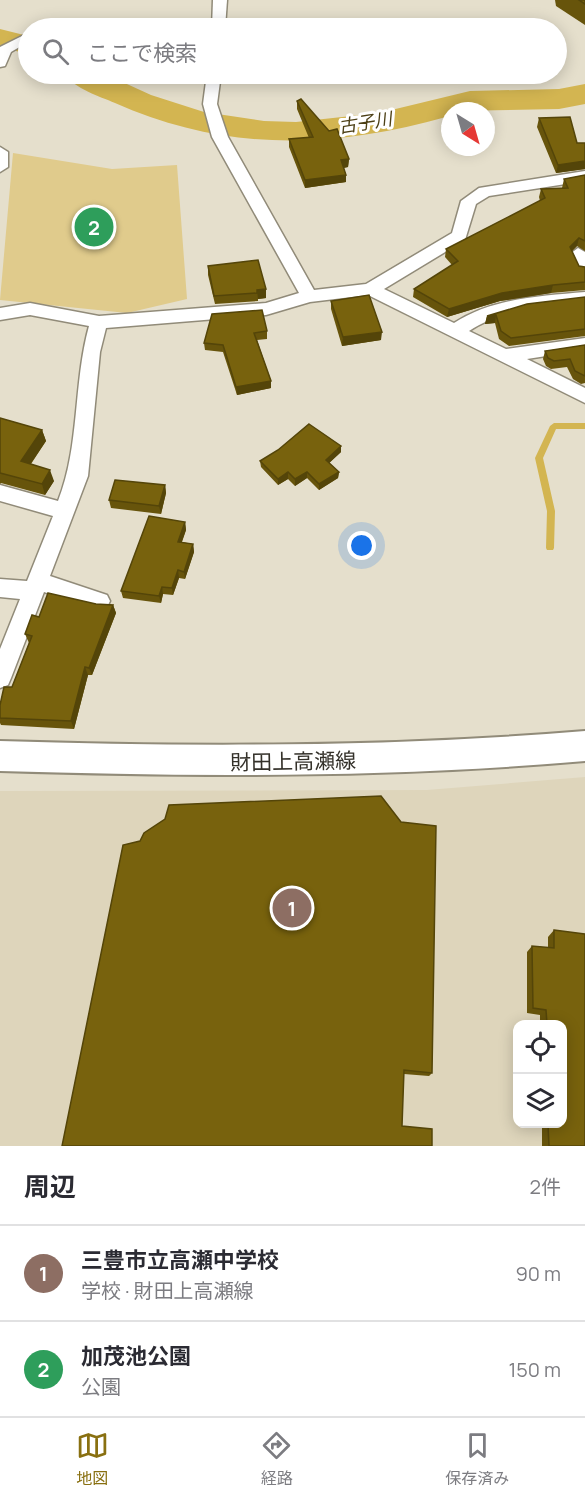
<!DOCTYPE html>
<html lang="ja">
<head>
<meta charset="utf-8">
<style>
	:root { --surface:#fff; --page:#f2f2f3; --text:#2b2b33; --muted:#7c7c81; --line:#e1e1e2; --accent:#897011 }
	body { margin:0; font-family:Manrope,"Noto Sans JP",sans-serif; background:var(--page); color:var(--text) }
	.controls { position:absolute; right:18px; bottom:18px; display:grid; overflow:hidden; border-radius:12px; box-shadow:0 3px 15px #0003 }
	.controls button { width:54px; height:54px; display:grid; place-items:center; padding:0; border:0; border-bottom:2px solid var(--line); background:var(--surface); color:var(--text); font:30px sans-serif }
	.compass { position:absolute; left:441px; top:102px; width:54px; height:54px; border-radius:50%; background:var(--surface); box-shadow:0 3px 15px #0003; rotate:143deg }
	.you { position:absolute; left:362px; top:546px; width:21px; height:21px; margin:-15px; border:4px solid #fff; border-radius:50%; background:#1a73e8; box-shadow:0 0 0 9px #1a73e833 }
	.badge { display:grid; place-items:center; width:39px; height:39px; border-radius:50%; background:var(--accent); color:#fff; font-size:20px; font-weight:700 }
	.pin { position:absolute; translate:-50% -50%; border:3px solid #fff; box-shadow:0 2px 6px #0006 }
	.list { margin:0; padding:0; list-style:none }
	h2 { display:flex; justify-content:space-between; align-items:center; height:78px; margin:0; padding:0 24px; font-size:26px }
	h2 small { font-size:20px; font-weight:400; color:var(--muted) }
	.list li { display:grid; grid-template-columns:39px 1fr auto; gap:18px; align-items:center; box-sizing:border-box; height:96px; padding:0 24px; border-top:2px solid var(--line) }
	.list b { display:block; font-size:22px; white-space:nowrap }
	.list p { margin:0; font-size:20px; white-space:nowrap; color:var(--muted) }
	.list em { font-size:20px; font-style:normal; color:var(--muted) }
	.icon { flex:none; width:33px; height:33px; fill:none; stroke:currentColor; stroke-width:2; stroke-linecap:round; stroke-linejoin:round }
	.map { position:relative; flex:none; width:585px; height:1146px; overflow:hidden }
	.search { position:absolute; background:var(--surface); box-shadow:0 3px 15px #0003; left:18px; right:18px; top:18px; height:66px; display:flex; align-items:center; gap:15px; box-sizing:border-box; padding:0 21px; border-radius:33px; color:var(--muted); font-size:22px }
	.sheet { height:270px; background:var(--surface) }
	nav { display:flex; justify-content:space-around; align-items:center; box-sizing:border-box; height:84px; border-top:2px solid var(--line); background:var(--surface); font-size:16px; color:var(--muted) }
	nav a { display:grid; justify-items:center; gap:3px }
	nav .on { color:var(--accent) }
	.map>svg:first-child { display:block }
	.built { fill:#ded5bb; fill-rule:evenodd }
	.green { fill:#e0cb8c }
	.lines { fill:none; stroke-linecap:round; stroke-linejoin:round }
	.stream { fill:#d3b551; fill-rule:evenodd }
	.river { fill:#d3b551; fill-rule:evenodd }
	.street-casing { stroke:#918b79; stroke-width:3 }
	.secondary-casing { stroke:#918b79; stroke-width:4 }
	.street { fill:#fff; fill-rule:evenodd }
	.secondary { fill:#fff; fill-rule:evenodd }
	.wall { fill:#67540b }
	.shaded-wall { fill:#544509 }
	.building { fill:#78620d; stroke:#544509; stroke-width:1.5 }
	.labels { text-anchor:middle; dominant-baseline:central; stroke-width:6; stroke-linejoin:round; paint-order:stroke }
	.far-water-label { font-size:18px; font-style:italic; fill:#4c3f15; stroke:#fff }
	.street-label { font-size:21px; fill:#34312a; stroke:#fff }
</style>
</head>
<body>
<div class="map">
<svg width="585" height="1146" viewBox="0 0 585 1146">
	<rect width="100%" height="100%" fill="#e5dfcc"/>
	<path class="built" d="M585,777V1146H0V791L427,790ZM518,1024H562V1124H518Z"/>
	<path class="green" d="M13,153L112,169L177,165L187,299L127,313L0,300Z"/>
	<g class="lines">
		<path class="stream" d="M554,423H585V429H556L543,458L555,511L554,548L553,550H547L546,548L547,511L535,458L550,426Z"/>
		<g class="river">
			<path d="M0,29L28,36V54L0,47Z"/>
			<path d="M65,74H105L151,95L204,112L264,121L296,122L379,113L470,91L559,89L585,84V104L559,109L450,111V116L446,117C332,149 225,152 115,103C99,96 75,89 65,74Z"/>
		</g>
		<g class="street-casing">
			<g id="street">
				<path d="M213,0H227L225,28H212Z"/>
				<path d="M28,33V42L11,52L5,66L0,67V47Z"/>
				<path d="M207,74H221L217,104L228,137L314,290L366,284L452,233L461,201L479,188L585,171V181L489,196L476,204L465,240L384,289L454,323C493,298 540,296 585,292V304C545,307 503,308 469,331L506,349L585,338V350L527,359L585,388V403L368,295L310,302L266,315L106,328L100,352L88,476L50,576L107,595L110,601L107,607L99,610L44,592L11,678L8,685L0,688V649L20,599L0,597V579L27,581L53,516L0,501V485L58,501C80,446 73,384 89,326L30,315L0,320V308L30,303L99,316L266,303L299,293L212,137L203,104Z"/>
				<path d="M0,147L8,152V167L0,172Z"/>
				<path d="M578,248L585,252V275L579,273L570,254Z"/>
			</g>
		</g>
		<g class="secondary-casing">
			<path id="secondary" d="M585,731V761C390,778 196,777 0,771V741C196,747 390,747 585,731Z"/>
		</g>
		<use href="#street" class="street"/>
		<use href="#secondary" class="secondary"/>
	</g>
	<g class="wall">
		<path d="M555,0H585V25L556,6Z"/>
		<path d="M297,101L349,159L348,167L344,168L346,175V182L305,188L289,147V139L309,138L297,109Z"/>
		<path d="M539,118L577,143H585V169L556,173L537,127Z"/>
		<path d="M585,175V251L577,246L572,251L579,266L585,267V291V290L551,293L500,301L447,317L413,297L414,289L452,265L445,257L446,249L540,201L539,197L541,189L562,188L564,179Z"/>
		<path d="M208,266L266,289V298L258,299V301L215,304L208,275Z"/>
		<path d="M585,297V336L509,346L499,339L495,323L485,324L487,316Z"/>
		<path d="M331,301L381,340L342,346L331,309Z"/>
		<path d="M212,314L267,331V339L257,340L271,381V388L237,395L223,352L205,350L204,343Z"/>
		<path d="M585,345V383L581,384L573,379L567,367L551,369L546,366L543,359L545,351Z"/>
		<path d="M0,418L42,430L46,441L31,464L54,481L45,495L1,483L0,484Z"/>
		<path d="M341,446V452L329,463L339,472L338,478L319,490L307,478L295,486L288,479L278,485L261,467L260,461Z"/>
		<path d="M165,485L166,493L161,514L111,508L109,500Z"/>
		<path d="M185,522L186,530L182,542L193,544L194,552L185,579L179,578L173,595L163,594L161,603L123,598L121,591Z"/>
		<path d="M96,604L113,605L116,613L92,675H88L74,729L1,725L0,723V705L12,687L29,643L25,634L39,617Z"/>
		<path d="M123,845L432,1073L429,1076L404,1074L62,1146Z"/>
		<path d="M554,930L585,1146H542V1124H562V1024H540V1015L527,1013V952L532,946L548,948V937Z"/>
	</g>
	<g class="shaded-wall">
		<path d="M349,159L348,167L341,168V160Z"/>
		<path d="M585,161V169L556,173L558,165Z"/>
		<path d="M346,175V182L305,188V180Z"/>
		<path d="M579,238L577,246L568,255L570,247Z"/>
		<path d="M553,285L551,293L500,301L447,317L449,309L502,293Z"/>
		<path d="M266,289V298L258,299L257,290Z"/>
		<path d="M496,315L495,323L485,324L487,316Z"/>
		<path d="M382,332L381,340L342,346L343,337Z"/>
		<path d="M271,381V388L237,395L236,387Z"/>
		<path d="M42,430L46,441L25,472L21,461Z"/>
		<path d="M341,446V452L326,466V460Z"/>
		<path d="M50,470L54,481L45,495L42,484Z"/>
		<path d="M288,472V479L278,485V479Z"/>
		<path d="M307,472V478L295,486V479Z"/>
		<path d="M339,472L338,478L319,490V484Z"/>
		<path d="M165,485L166,493L161,514L159,506Z"/>
		<path d="M185,522L186,530L179,549L178,542Z"/>
		<path d="M193,544L194,552L185,579L184,572Z"/>
		<path d="M178,570L179,578L173,595L172,588Z"/>
		<path d="M162,587L163,594L161,603L159,596Z"/>
		<path d="M113,605L116,613L92,675L89,668Z"/>
		<path d="M85,667L88,675L74,729L71,721Z"/>
	</g>
	<g class="building">
		<path d="M579,0H585V4Z"/>
		<path d="M301,99L329,131L337,129L349,159L341,160L346,175L305,180L289,139L313,137L297,101Z"/>
		<path d="M570,117L577,143H585V161L558,165L539,118Z"/>
		<path d="M585,175V241L579,238L570,247L579,266L585,267V282L553,285L502,293L449,309L414,289L458,261L446,249L545,198L541,189L568,188L564,179Z"/>
		<path d="M258,260L266,289L257,290V293L214,296L208,266Z"/>
		<path d="M369,295L382,332L343,337L331,301Z"/>
		<path d="M585,297V329L511,338L501,331L496,315L487,316L527,304Z"/>
		<path d="M262,310L267,331L254,333L271,381L236,387L223,345L204,343L212,314Z"/>
		<path d="M585,345V376L575,371L570,359L554,361L548,358L545,351Z"/>
		<path d="M0,418L42,430L21,461L50,470L42,484L0,473Z"/>
		<path d="M309,424L341,446L326,460L339,472L319,484L307,472L295,479L288,472L278,479L260,461L278,450Z"/>
		<path d="M115,480L165,485L159,506L109,500Z"/>
		<path d="M149,516L185,522L178,542L193,544L184,572L178,570L172,588L162,587L159,596L121,591Z"/>
		<path d="M48,593L96,604L113,605L89,668L85,667L71,721L0,718V705L4,687H12L32,636L25,634L32,615L39,617Z"/>
		<path d="M381,796L401,822L436,826L432,1073L404,1070L402,1126L432,1129V1146H62L123,845L140,841L144,833L165,819L169,805Z"/>
		<path d="M554,930L585,934V1146H549L548,1124H562V1024H547L546,1010L533,1008L532,946L554,948Z"/>
	</g>
	<g class="labels">
		<g class="far-water-label">
			<text transform="translate(365 122) rotate(-9)">古子川</text>
		</g>
		<g class="street-label">
			<text transform="translate(293 761) rotate(-1)">財田上高瀬線</text>
		</g>
	</g>
</svg>
<div class="controls">
<button><svg class="icon" aria-label="locate" viewBox="0 0 24 24"><circle cx="12" cy="12" r="6"/><path d="M12 2v4M12 18v4M2 12h4M18 12h4"/></svg></button>
<button><svg class="icon" aria-label="layers" viewBox="0 0 24 24"><path d="M12 4l9 5-9 5-9-5zM3 14l9 5 9-5"/></svg></button>
</div>
<svg class="compass" viewBox="-18 -18 36 36"><path d="M0-13l5 13h-10z" fill="#e53935"/><path d="M0 13l5-13h-10z" fill="#7c7c81"/></svg>
<div class="you"></div>
<div class="pin badge" style="left:292px;top:908px;background:#8d6e63">1</div>
<div class="pin badge" style="left:94px;top:227px;background:#2e9e5b">2</div>
<div class="search"><svg class="icon" aria-label="search" viewBox="0 0 24 24"><circle cx="10" cy="10" r="6"/><path d="M15 15l6 6"/></svg>ここで検索</div>
</div>
<section class="sheet">
<h2>周辺<small>2件</small></h2>
<ul class="list">
<li><span class="badge" style="background:#8d6e63">1</span><div><b>三豊市立高瀬中学校</b><p>学校 · 財田上高瀬線</p></div><em>90 m</em></li>
<li><span class="badge" style="background:#2e9e5b">2</span><div><b>加茂池公園</b><p>公園</p></div><em>150 m</em></li>
</ul>
</section>
<nav>
<a class="on"><svg class="icon" aria-label="map" viewBox="0 0 24 24"><path d="M3 6l6-2 6 2 6-2v14l-6 2-6-2-6 2zM9 4v14M15 6v14"/></svg>地図</a>
<a><svg class="icon" aria-label="directions" viewBox="0 0 24 24"><path d="M12 3l9 9-9 9-9-9zM9 14v-3h6M13 9l2 2-2 2"/></svg>経路</a>
<a><svg class="icon" aria-label="saved" viewBox="0 0 24 24"><path d="M7 4h10v16l-5-4-5 4z"/></svg>保存済み</a>
</nav>
</body>
</html>
